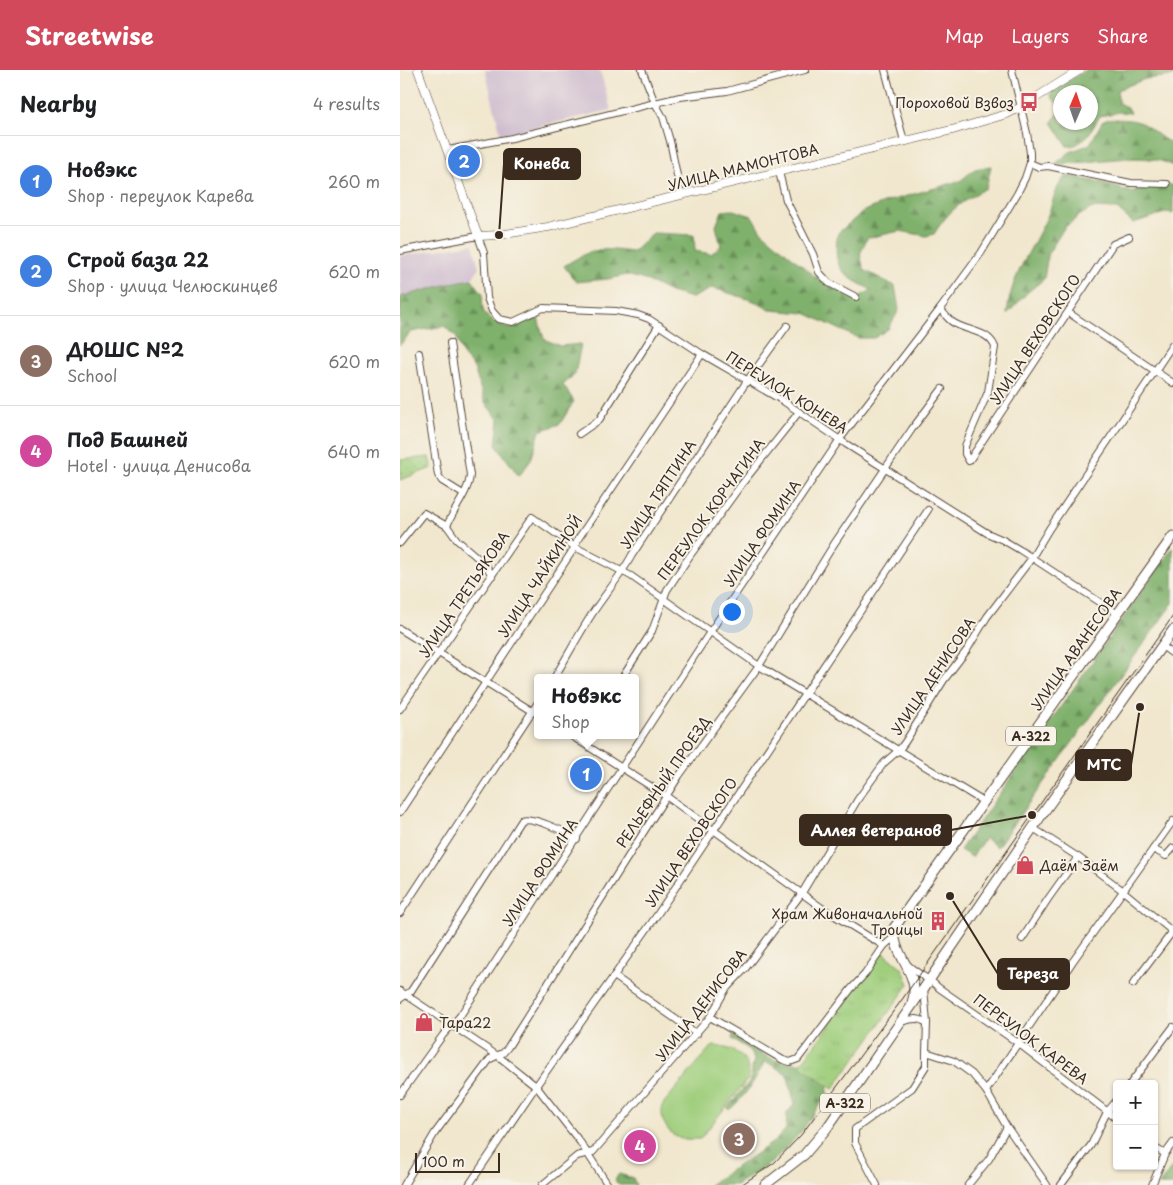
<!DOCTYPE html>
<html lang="en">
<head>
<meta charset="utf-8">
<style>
	:root { --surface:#fff; --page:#f6f6f6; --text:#202124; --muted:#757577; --line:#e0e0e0; --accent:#d1495b }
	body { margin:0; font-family:"Playpen Sans",sans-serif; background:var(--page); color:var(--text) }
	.controls { position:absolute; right:15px; bottom:15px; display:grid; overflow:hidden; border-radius:5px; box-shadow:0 1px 4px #0004 }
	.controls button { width:45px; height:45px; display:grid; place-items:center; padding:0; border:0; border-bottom:1px solid var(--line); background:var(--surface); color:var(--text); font:25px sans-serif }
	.compass { position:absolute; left:653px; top:15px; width:45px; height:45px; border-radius:50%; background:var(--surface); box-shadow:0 1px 4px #0004; rotate:2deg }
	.scale { position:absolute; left:15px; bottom:12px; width:85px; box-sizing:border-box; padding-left:5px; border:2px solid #3b2a1e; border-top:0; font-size:14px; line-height:18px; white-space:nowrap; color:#3b2a1e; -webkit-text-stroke:4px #f7f3e8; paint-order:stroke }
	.you { position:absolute; left:331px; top:541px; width:18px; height:18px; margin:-12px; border:4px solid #fff; border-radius:50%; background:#1a73e8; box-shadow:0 0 0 8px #1a73e833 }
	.badge { display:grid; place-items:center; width:32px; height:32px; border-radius:50%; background:var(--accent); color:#fff; font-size:16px; font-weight:700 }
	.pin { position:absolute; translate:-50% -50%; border:2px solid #fff; box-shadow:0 1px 5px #0006 }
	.popup { position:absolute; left:134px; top:604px; width:105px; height:65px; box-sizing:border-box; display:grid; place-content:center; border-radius:5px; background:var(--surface); filter:drop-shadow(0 1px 4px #0005); font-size:16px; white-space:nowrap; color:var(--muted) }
	.popup b { font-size:19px; color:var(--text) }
	.popup::after { content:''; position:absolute; left:50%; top:100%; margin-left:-10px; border:10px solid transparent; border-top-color:var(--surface) }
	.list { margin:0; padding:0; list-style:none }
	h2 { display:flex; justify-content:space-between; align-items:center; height:65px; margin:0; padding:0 20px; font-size:21px }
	h2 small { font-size:16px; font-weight:400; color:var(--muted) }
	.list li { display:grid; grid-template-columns:32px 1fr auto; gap:15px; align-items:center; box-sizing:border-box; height:90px; padding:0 20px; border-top:1px solid var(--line) }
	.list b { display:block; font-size:19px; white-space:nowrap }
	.list p { margin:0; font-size:16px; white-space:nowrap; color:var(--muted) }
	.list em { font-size:16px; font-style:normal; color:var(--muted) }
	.map { position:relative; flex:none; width:773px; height:1115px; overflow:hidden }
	header { display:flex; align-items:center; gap:30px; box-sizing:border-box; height:70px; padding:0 25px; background:var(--accent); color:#fff }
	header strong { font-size:24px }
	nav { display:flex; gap:28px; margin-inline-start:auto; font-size:18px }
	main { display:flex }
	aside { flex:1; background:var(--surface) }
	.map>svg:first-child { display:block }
	.industrial { fill:#cfbdcf }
	.grass { fill:url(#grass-dots); stroke:#6d7c4d }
	.forest { fill:url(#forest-firs); stroke:#5d6e45 }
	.park { fill:url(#park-tufts); stroke:#6d7c4d }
	.pitch { fill:#9fce7c; stroke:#6d7c4d }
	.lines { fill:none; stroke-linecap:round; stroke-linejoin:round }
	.minor-casing { stroke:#564638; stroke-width:8 }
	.major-casing { stroke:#564638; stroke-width:9 }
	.highway-casing { stroke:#564638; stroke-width:11 }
	.minor { stroke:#fff; stroke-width:6 }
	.major { stroke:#fff; stroke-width:8 }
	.highway { stroke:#fff; stroke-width:9 }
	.tram { stroke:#3b2a1e; stroke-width:1 }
	.labels { text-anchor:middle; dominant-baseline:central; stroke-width:4; stroke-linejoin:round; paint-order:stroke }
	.shield { fill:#f7f3e8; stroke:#73665b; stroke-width:1 }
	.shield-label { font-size:12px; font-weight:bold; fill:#3b2a1e }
	.poi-label { font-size:14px; fill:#3b2a1e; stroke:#f7f3e8; text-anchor:end }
	.street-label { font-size:14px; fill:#3b2a1e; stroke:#f7f3e8 }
	.leader { fill:none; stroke:#3b2a1e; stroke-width:2 }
	.callout-dot { fill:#3b2a1e; stroke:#f7f3e8; stroke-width:2 }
	.callout { fill:#3b2a1e; stroke:#3b2a1e; stroke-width:2 }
	.callout-label { font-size:15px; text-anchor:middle; font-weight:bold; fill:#fff }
</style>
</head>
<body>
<header>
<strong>Streetwise</strong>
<nav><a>Map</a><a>Layers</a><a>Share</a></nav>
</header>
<main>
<aside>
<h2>Nearby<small>4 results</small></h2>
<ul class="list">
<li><span class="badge" style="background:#3f7fe0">1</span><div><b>Новэкс</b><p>Shop · переулок Карева</p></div><em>260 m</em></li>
<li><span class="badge" style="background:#3f7fe0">2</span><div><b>Строй база 22</b><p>Shop · улица Челюскинцев</p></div><em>620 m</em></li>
<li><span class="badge" style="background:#8d6e63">3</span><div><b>ДЮШС №2</b><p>School</p></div><em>620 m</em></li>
<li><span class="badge" style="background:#d1479c">4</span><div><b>Под Башней</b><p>Hotel · улица Денисова</p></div><em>640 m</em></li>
</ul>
</aside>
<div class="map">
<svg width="773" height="1115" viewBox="0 0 773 1115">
	<defs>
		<pattern id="grass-dots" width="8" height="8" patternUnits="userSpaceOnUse" patternTransform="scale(1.25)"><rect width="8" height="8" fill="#9fce7c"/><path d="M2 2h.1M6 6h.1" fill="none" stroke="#8ab16b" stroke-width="1.8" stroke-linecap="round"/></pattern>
		<pattern id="forest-firs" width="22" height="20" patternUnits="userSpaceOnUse" patternTransform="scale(1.25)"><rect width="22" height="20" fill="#7fb16c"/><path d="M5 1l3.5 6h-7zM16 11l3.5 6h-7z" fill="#699058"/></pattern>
		<pattern id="park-tufts" width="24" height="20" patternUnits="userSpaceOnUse" patternTransform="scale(1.25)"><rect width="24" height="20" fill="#9fce7c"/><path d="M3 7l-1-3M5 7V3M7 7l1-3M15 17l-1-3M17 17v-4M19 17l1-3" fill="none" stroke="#8ab16b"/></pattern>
	</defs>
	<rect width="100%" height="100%" fill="#f7f3e8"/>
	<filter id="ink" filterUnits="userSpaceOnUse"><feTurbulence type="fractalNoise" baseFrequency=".02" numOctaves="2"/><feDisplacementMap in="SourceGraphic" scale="10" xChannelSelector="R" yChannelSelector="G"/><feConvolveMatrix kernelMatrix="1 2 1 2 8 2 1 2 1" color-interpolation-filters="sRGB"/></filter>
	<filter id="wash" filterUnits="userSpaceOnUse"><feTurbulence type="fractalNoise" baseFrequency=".0096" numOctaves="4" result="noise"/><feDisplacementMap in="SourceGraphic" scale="20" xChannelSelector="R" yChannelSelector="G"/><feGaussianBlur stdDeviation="1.12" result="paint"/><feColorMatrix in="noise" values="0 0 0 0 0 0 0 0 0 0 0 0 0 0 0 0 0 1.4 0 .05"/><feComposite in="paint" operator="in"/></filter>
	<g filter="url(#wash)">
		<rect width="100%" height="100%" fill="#f1e7ce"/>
		<g class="industrial">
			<path d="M85,0H200L211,40L101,65Z"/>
			<path d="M73,174L79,198L72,209L56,212L0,227V186Z"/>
		</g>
		<path class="grass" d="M29,387L32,398L0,410V390Z"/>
		<g class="forest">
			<path d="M686,0H773V6L745,9L717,20L719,33L729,39L731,43L720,42L700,46C692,59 684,77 667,76L652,52L660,41V52H690V22H660V38L651,26L652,21Z"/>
			<path d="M708,49C718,49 729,49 739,52C752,57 760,70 773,73V96C745,79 688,95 655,94L670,82L690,74L702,52Z"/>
			<path d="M591,96L586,118C561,132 549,140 534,164L526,166L500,161L467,168L460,184L464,200L495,216L499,240L488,259L474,268H458L405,243L370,240L354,231L313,218L292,228L270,222L248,211L227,205L208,209L176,212L164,196C194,177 199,178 233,182L253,163L294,165L295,181L311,184L321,176L316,156L322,141L333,140L352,146L360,160L413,205L455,229L472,220C441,205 432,198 438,163L464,141L489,131L560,111L575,99Z"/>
			<path d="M667,106L703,113L730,122L758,115H773V144L768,142L733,153L717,139L692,138L679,146L664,158L648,184L644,209L628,222L607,244C610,207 632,180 647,147C653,134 655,114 667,106Z"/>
			<path d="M72,209L83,224C80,249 89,248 109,259L117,256L124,250L138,248L144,269L160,276L181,274L175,304L163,315L174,331L160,354L140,361L131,390L119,406L96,375L99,350L85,333L74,298L63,285L56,266L44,256L11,262L0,275V227L56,212Z"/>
			<path d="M773,477V533L597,777L585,768L572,787L560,780Z"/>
			<path d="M333,965C361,983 371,995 406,993L427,1008L428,1023L400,1063L372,1092L336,1115H309L375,1071L386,1059L387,1043L395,1034L387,1004L365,991C356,1009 345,1027 329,1040L327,1038L350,1011L354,989L347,978L332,969Z"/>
			<path d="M773,1096V1115H759Z"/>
			<path d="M219,1104L233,1108L236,1115H219L215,1110Z"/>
		</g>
		<path class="park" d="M483,882L502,898L509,914L433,1019L400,995Z"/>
		<path class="pitch" d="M314,976C334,978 351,986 348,1009L300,1069H281L272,1064L267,1058L262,1049V1041L263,1034L309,979Z"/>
	</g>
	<g filter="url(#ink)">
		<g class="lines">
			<g class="minor-casing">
				<g id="minor">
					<path d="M242,0L255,33L263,47L270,71L281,125"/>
					<path d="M485,0L504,71"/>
					<path d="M48,80L112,68L255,33L280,27L327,21L405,0"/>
					<path d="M630,93L639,97L648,96L731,113L767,114"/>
					<path d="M379,102L386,130L413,184L419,202L429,213L456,227"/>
					<path d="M0,181L78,166L84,183L87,228L92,241L99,249L113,252L143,238L216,241L238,245L249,249L302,284L383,331L446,374L587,463L603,470L620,480L718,544"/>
					<path d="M540,239C544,243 547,248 551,251C565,262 588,259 595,277L588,322L565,376V384L569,391L713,174L729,167"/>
					<path d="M669,243L773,313"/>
					<path d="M19,283L38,405L42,411L63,424"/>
					<path d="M179,364L199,350L259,255"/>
					<path d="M47,456C53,440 69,422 70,405L50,273"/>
					<path d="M0,473L24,443L47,456L57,470L86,495L92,506"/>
					<path d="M0,559L137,644"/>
					<path d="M762,576L773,584"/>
					<path d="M154,608C167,587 179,564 192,544C205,524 221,506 232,485L347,311L387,256"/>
					<path d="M222,608L252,561L267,520L289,487L341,415L399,342"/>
					<path d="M0,639L132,447L175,477L231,506L359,596L584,732"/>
					<path d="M170,665L266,726L422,838L484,876"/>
					<path d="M0,742L175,477L178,469L302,284"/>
					<path d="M633,758L678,787L722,820L773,862"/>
					<path d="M753,779L766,786L773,778"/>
					<path d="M0,843L137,634"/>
					<path d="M622,869L648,829L678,787"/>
					<path d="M507,894C517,904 529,908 539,918L618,973L717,1049"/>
					<path d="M214,906L297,964"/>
					<path d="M733,914L773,861"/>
					<path d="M524,918L527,953L526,982L554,991L572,1004L586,1021L607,1057L647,1115"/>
					<path d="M0,921L98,986L136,1016L180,1072L208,1115"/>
					<path d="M0,929L11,921L121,750C132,746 167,762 177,769"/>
					<path d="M310,947L383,990L390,992L398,989L451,919L465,904L484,876L493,868"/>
					<path d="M501,952C512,949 517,947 527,953"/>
					<path d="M730,1014L773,957"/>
					<path d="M586,1021L673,891L773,751"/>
					<path d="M0,1025L43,965L60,946L310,562L440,369L540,239L581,183L617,124L625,108L630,93V83L627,63L612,0"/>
					<path d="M754,1077L765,1084"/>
					<path d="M4,1115L35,1063L90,989L103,983L108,977L279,706L359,596L434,474L512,359L542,319"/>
					<path d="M69,1115L136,1016L257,845L528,440"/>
					<path d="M142,1115L177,1086L193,1082L310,947L326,919L345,899L402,823L458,729L484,693L499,680L505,672L544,610L567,580L587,547L631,489L649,459L773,274"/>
					<path d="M477,1115L455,1073V1059L512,1018L526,996V982"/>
					<path d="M568,1115L589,1089L607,1057"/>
					<path d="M661,1115L691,1075L707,1042L717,1030"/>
					<path d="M752,1115L765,1084L773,1073"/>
				</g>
			</g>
			<g class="major-casing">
				<path id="major" d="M18,0L78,166L99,165L148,157L556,59L607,44L621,37L680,0"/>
			</g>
			<g class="highway-casing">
				<g id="highway">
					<path d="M512,933C522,904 492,886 494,858L773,466"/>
					<path d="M365,1115L404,1085L427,1058L524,918L641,746L773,560"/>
				</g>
			</g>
			<use href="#minor" class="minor"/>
			<use href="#major" class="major"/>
			<use href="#highway" class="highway"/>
			<path class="tram" d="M341,1115L374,1093L401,1065L501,931L773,546"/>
		</g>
	</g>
	<defs>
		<g id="bus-bare" transform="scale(1.5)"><path d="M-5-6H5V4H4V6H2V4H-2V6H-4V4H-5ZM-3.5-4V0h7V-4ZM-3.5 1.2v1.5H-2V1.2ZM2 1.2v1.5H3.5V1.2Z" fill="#d1495b" stroke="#f7f3e8" stroke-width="2.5" paint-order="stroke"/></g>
		<g id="shop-bare" transform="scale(1.5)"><path d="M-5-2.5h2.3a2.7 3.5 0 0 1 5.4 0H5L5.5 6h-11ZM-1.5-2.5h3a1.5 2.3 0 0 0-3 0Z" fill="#d1495b" stroke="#f7f3e8" stroke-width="2.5" paint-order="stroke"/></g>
		<g id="building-bare" transform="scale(1.5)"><path d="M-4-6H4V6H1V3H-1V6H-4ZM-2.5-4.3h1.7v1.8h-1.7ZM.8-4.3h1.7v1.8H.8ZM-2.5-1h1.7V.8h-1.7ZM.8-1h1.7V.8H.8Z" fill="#d1495b" stroke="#f7f3e8" stroke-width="2.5" paint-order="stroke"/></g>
	</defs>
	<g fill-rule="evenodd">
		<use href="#bus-bare" x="629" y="32"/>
		<use href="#shop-bare" x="625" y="795"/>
		<use href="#building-bare" x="538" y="851"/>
		<use href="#shop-bare" x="24" y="952"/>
	</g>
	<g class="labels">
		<g class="shield">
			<rect x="606" y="656.5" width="50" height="19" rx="4"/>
			<rect x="420" y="1023.5" width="50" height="19" rx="4"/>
		</g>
		<g class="shield-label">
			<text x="631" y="666">А-322</text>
			<text x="445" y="1033">А-322</text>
		</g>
		<g class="poi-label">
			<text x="614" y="32">Пороховой Взвоз</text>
			<text x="640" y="795" text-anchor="start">Даём Заём</text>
			<text x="523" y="843">Храм Живоначальной<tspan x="523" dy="16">Троицы</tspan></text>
			<text x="39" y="952" text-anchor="start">Тара22</text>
		</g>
		<g class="street-label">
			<text transform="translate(343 97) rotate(-14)">УЛИЦА МАМОНТОВА</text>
			<text transform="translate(635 269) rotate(-57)">УЛИЦА ВЕХОВСКОГО</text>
			<text transform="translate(387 322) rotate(32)">ПЕРЕУЛОК КОНЕВА</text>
			<text transform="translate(258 424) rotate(-57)">УЛИЦА ТЯПТИНА</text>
			<text transform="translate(311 439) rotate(-54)">ПЕРЕУЛОК КОРЧАГИНА</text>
			<text transform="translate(362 463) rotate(-56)">УЛИЦА ФОМИНА</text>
			<text transform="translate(140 506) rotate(-57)">УЛИЦА ЧАЙКИНОЙ</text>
			<text transform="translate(64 524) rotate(-56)">УЛИЦА ТРЕТЬЯКОВА</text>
			<text transform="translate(676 579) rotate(-55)">УЛИЦА АВАНЕСОВА</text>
			<text transform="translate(533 606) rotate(-56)">УЛИЦА ДЕНИСОВА</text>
			<text transform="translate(263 712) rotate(-56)">РЕЛЬЕФНЫЙ ПРОЕЗД</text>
			<text transform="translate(291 772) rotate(-56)">УЛИЦА ВЕХОВСКОГО</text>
			<text transform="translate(140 802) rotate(-57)">УЛИЦА ФОМИНА</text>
			<text transform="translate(301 935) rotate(-52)">УЛИЦА ДЕНИСОВА</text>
			<text transform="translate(631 969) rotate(37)">ПЕРЕУЛОК КАРЕВА</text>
		</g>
	</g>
	<path class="leader" d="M99 165L104 94M740 637L731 695M632 745L551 760M550 826L598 904"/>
	<g class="callout-dot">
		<circle cx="99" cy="165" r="5"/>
		<circle cx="740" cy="637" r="5"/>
		<circle cx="632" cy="745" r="5"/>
		<circle cx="550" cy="826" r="5"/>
	</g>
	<g class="callout">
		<rect x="104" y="79" width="76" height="30" rx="5"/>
		<rect x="676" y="680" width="55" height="30" rx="5"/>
		<rect x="400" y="745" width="151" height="30" rx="5"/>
		<rect x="598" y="889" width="71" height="30" rx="5"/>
	</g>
	<g class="callout-label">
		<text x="142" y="99">Конева</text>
		<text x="704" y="700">МТС</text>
		<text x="476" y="766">Аллея ветеранов</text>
		<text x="633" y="909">Тереза</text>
	</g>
</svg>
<div class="controls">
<button>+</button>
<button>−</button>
</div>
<svg class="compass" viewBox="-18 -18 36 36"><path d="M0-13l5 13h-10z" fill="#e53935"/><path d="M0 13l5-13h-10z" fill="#757577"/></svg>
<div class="scale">100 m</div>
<div class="you"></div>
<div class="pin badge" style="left:186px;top:704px;background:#3f7fe0">1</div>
<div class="popup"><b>Новэкс</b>Shop</div>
<div class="pin badge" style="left:64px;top:91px;background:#3f7fe0">2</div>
<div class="pin badge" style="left:339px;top:1069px;background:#8d6e63">3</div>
<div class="pin badge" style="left:240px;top:1076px;background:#d1479c">4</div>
</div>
</main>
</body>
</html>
